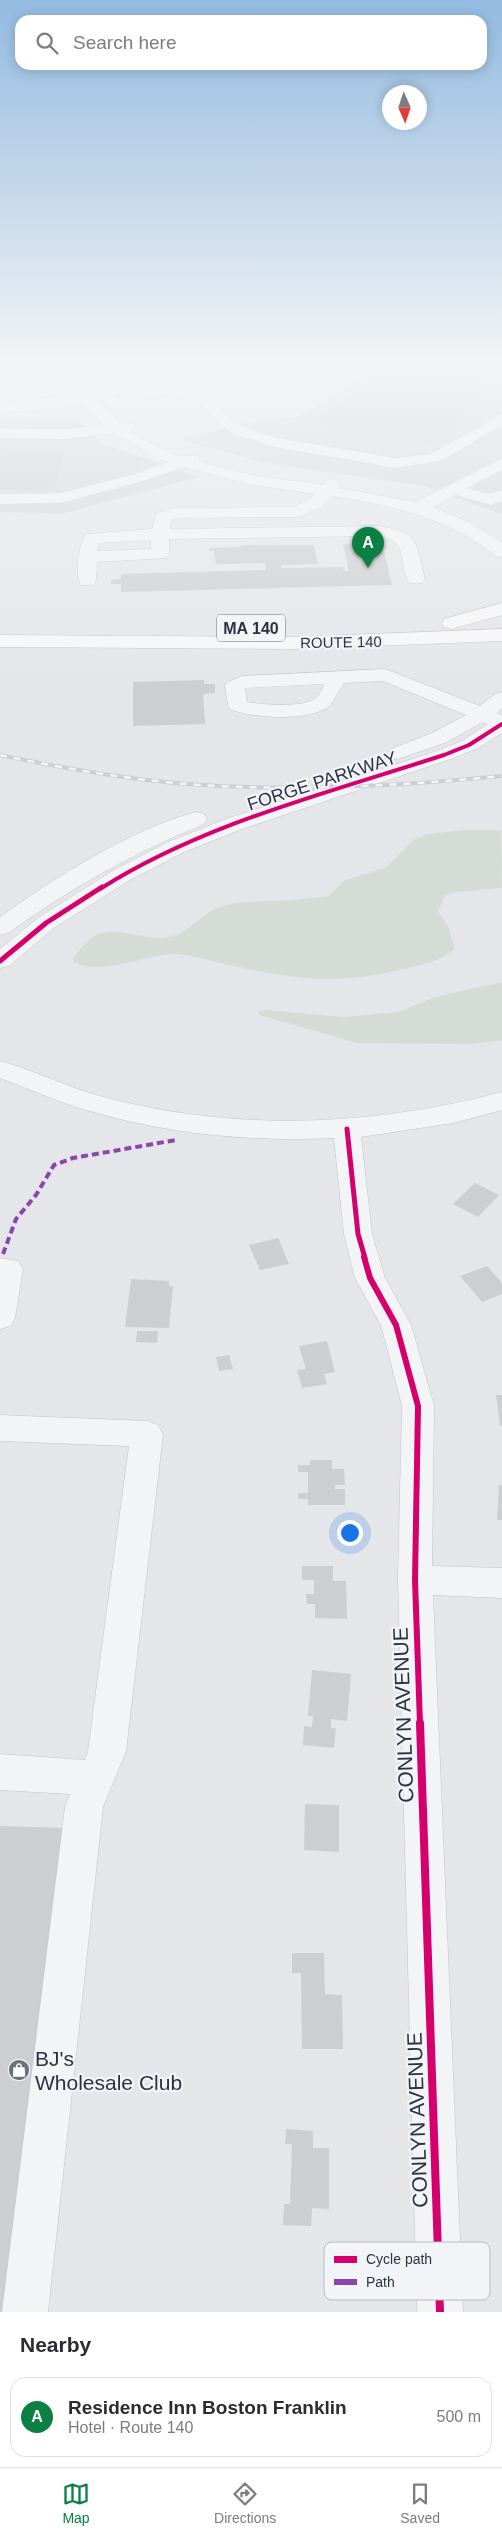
<!DOCTYPE html>
<html lang="en">
<head>
<meta charset="utf-8">
<style>
	:root { --surface:#fff; --page:#f2f2f3; --text:#2b2b33; --muted:#7c7c81; --line:#e1e1e2; --accent:#0b8043 }
	body { margin:0; font-family:Arial,sans-serif; background:var(--page); color:var(--text) }
	.compass { position:absolute; left:382px; top:85px; width:45px; height:45px; border-radius:50%; background:var(--surface); box-shadow:0 2px 12px #0003; rotate:177deg }
	.you { position:absolute; left:349px; top:1532px; width:18px; height:18px; margin:-12px; border:4px solid #fff; border-radius:50%; background:#1a73e8; box-shadow:0 0 0 8px #1a73e833 }
	.badge { display:grid; place-items:center; width:32px; height:32px; border-radius:50%; background:var(--accent); color:#fff; font-size:16px; font-weight:700 }
	.pin { position:absolute; translate:-50% -41px; filter:drop-shadow(0 1px 2px #0008) }
	.pin::after { content:''; position:absolute; top:26px; width:18px; height:15px; background:inherit; clip-path:polygon(0 0,100% 0,50% 100%) }
	.list { margin:0; padding:0; list-style:none }
	h2 { display:flex; justify-content:space-between; align-items:center; height:65px; margin:0; padding:0 20px; font-size:21px }
	h2 small { font-size:16px; font-weight:400; color:var(--muted) }
	.list li { display:grid; grid-template-columns:32px 1fr auto; gap:15px; align-items:center; box-sizing:border-box; height:80px; margin:0 10px 10px; padding:0 10px; border:1px solid var(--line); border-radius:15px }
	.list b { display:block; font-size:19px; white-space:nowrap }
	.list p { margin:0; font-size:16px; white-space:nowrap; color:var(--muted) }
	.list em { font-size:16px; font-style:normal; color:var(--muted) }
	.icon { flex:none; width:28px; height:28px; fill:none; stroke:currentColor; stroke-width:2; stroke-linecap:round; stroke-linejoin:round }
	.map { position:relative; flex:none; width:502px; height:2312px; overflow:hidden }
	.search { position:absolute; background:var(--surface); box-shadow:0 2px 12px #0003; left:15px; right:15px; top:15px; height:55px; display:flex; align-items:center; gap:12px; box-sizing:border-box; padding:0 18px; border-radius:15px; color:var(--muted); font-size:19px }
	.sheet { height:155px; background:var(--surface) }
	nav { display:flex; justify-content:space-around; align-items:center; box-sizing:border-box; height:70px; border-top:1px solid var(--line); background:var(--surface); font-size:14px; color:var(--muted) }
	nav a { display:grid; justify-items:center; gap:2px }
	nav .on { color:var(--accent) }
	.map>svg:first-child { display:block }
	.built { fill:#d3d5dc }
	.green { fill:#d5dcd5 }
	.building { fill:#cdced1 }
	.lines { fill:none; stroke-linecap:round; stroke-linejoin:round }
	.minor-casing { stroke:#c3c4c7; stroke-width:1 }
	.major-casing { stroke:#c0c3c7; stroke-width:1 }
	.minor { fill:#f3f4f6; fill-rule:evenodd }
	.major { fill:#f7f7f7; fill-rule:evenodd }
	.rail-casing { stroke:#cdced1; stroke-width:4 }
	.rail { stroke:#f2f4f8; stroke-width:2.5; stroke-dasharray:7; stroke-linecap:butt }
	.quiet { stroke:#8e44ad; stroke-width:4; stroke-dasharray:7 4; stroke-linecap:butt }
	.cycleway-far3-casing { stroke:#f2f4f8; stroke-width:6 }
	.cycleway-far2-casing { stroke:#f2f4f8; stroke-width:8 }
	.cycleway-far1-casing { stroke:#f2f4f8; stroke-width:9 }
	.cycleway-casing { stroke:#f2f4f8; stroke-width:11 }
	.cycleway-far3 { stroke:#d6006c; stroke-width:4 }
	.cycleway-far2 { stroke:#d6006c; stroke-width:5 }
	.cycleway-far1 { stroke:#d6006c; stroke-width:6 }
	.cycleway { stroke:#d6006c; stroke-width:8 }
	.labels { text-anchor:middle; dominant-baseline:central; stroke-width:4.5; stroke-linejoin:round; paint-order:stroke }
	.far-street-label { font-size:15px; fill:#2b3342; stroke:#f2f4f8 }
	.shield { fill:#f2f4f8; stroke:#676d79; stroke-width:1 }
	.shield-label { font-size:16px; font-weight:bold; fill:#2b3342 }
	.street-label { font-size:18px; fill:#2b3342; stroke:#f2f4f8 }
	.near-street-label { font-size:21px; fill:#2b3342; stroke:#f2f4f8 }
	.near-poi-label { font-size:21px; fill:#2b3342; stroke:#f2f4f8; text-anchor:start }
	.key { fill:#f2f4f8; stroke:#b6bac1; stroke-width:1 }
	.key-label { font-size:14px; fill:#2b3342 }
</style>
</head>
<body>
<div class="map">
<svg width="502" height="2312" viewBox="0 0 502 2312">
	<rect width="100%" height="100%" fill="#e5e6e9"/>
	<g class="built">
		<path d="M379,363H502V514L423,486L266,463L181,440L245,423L299,416L351,385Z"/>
		<path d="M0,420H77L101,443L199,477L61,514L0,512Z"/>
	</g>
	<g class="green">
		<path d="M465,830H501L502,888L455,892L445,896L438,911L449,928L455,949C438,963 420,965 399,970C338,985 294,979 234,966C216,963 191,954 174,954C143,955 103,976 73,962C75,955 78,951 83,946C108,915 143,946 173,936C190,931 200,916 215,909C232,901 254,902 272,901C291,901 310,898 329,896L343,881L387,867L413,840L428,834Z"/>
		<path d="M502,982V1040L471,1044L357,1043L260,1015L258,1012L265,1010L344,1017L398,1012L435,997Z"/>
	</g>
	<g class="building">
		<path d="M0,363H12L14,364L0,371Z"/>
		<path d="M180,363H270L269,367L220,365L218,373L177,371Z"/>
		<path d="M390,363H416L411,367L498,382L431,444L316,422Z"/>
		<path d="M0,448L64,449L54,490H0Z"/>
		<path d="M382,543L392,585L121,592V584H111V580L121,579V574L266,570L265,563L216,564L214,551H209V548L241,547V545H314L318,564L281,565V568L343,567L344,571H349L343,544Z"/>
		<path d="M204,680V684H215V693L203,694L205,724L133,726V682Z"/>
		<path d="M475,1183L499,1195L478,1217L453,1204Z"/>
		<path d="M278,1238L289,1264L260,1270L249,1245Z"/>
		<path d="M487,1266L502,1283V1294L482,1302L460,1276Z"/>
		<path d="M131,1279L169,1281V1286H173L169,1328L125,1327Z"/>
		<path d="M137,1331H158L157,1343L136,1342Z"/>
		<path d="M327,1341L335,1372L324,1374L327,1384L302,1388L297,1370L306,1369L299,1346Z"/>
		<path d="M229,1355L233,1369L219,1371L216,1357Z"/>
		<path d="M496,1395H502V1426H500Z"/>
		<path d="M310,1460H332V1469H344L345,1485H335V1489H345V1505H308V1499H298V1493H308V1472H298V1465H310Z"/>
		<path d="M499,1485H502V1520H497Z"/>
		<path d="M302,1566H333V1581H346L347,1619L315,1618V1604H307L306,1594H314V1580H302Z"/>
		<path d="M312,1670L351,1674L347,1721L331,1719V1728H336L334,1748L303,1745L304,1726L312,1727L313,1716H308Z"/>
		<path d="M305,1804L339,1805V1852L304,1850Z"/>
		<path d="M0,1826L68,1828L8,2312H0Z"/>
		<path d="M292,1953H324L325,1994L342,1995L343,2049H302L301,1973H292Z"/>
		<path d="M286,2129L313,2131V2148H329V2209L312,2208L311,2226L283,2225L284,2204H290L292,2144H285Z"/>
	</g>
	<g class="lines">
		<g class="minor-casing">
			<g id="minor">
				<path d="M61,363H75L88,391L94,389L82,363H96L108,386H170L199,391L209,396L233,421L251,430L277,438L395,458L431,454L502,414V425L441,461L395,468L275,447L239,436L223,427L199,402L190,398L170,394L115,395L122,404L114,409L109,407L100,397L94,399L121,423L133,424L135,427L131,432C146,440 165,454 182,456C187,457 192,454 198,456L200,459L198,461C238,475 281,479 323,485L327,480L333,479L341,484L339,488L416,502L502,458V470L467,488L490,494L502,490V501L491,505L455,495L433,507L469,522L499,541L502,543V557L496,556C447,517 391,505 331,496L322,507L297,517L177,518L171,520L170,529L379,526C420,533 416,542 425,579L422,583H410C395,562 412,542 379,536L169,539V554L166,558L97,562L96,581L93,585H81C74,575 79,544 86,534L152,529L157,513L176,508L294,507L310,499L315,494L248,484L184,467L147,480L61,503L0,504V494L61,493L135,474L168,462L157,458L114,433L66,439L0,438V428L66,429L105,425L81,403L67,407L0,413V403L75,395L64,376ZM151,540V549L97,551L99,543Z"/>
				<path d="M149,363H163L158,375H148L146,372Z"/>
				<path d="M385,669L480,706L495,694L502,692V708L497,713L502,716V733L476,749L451,759L242,829L184,852L130,880L54,928L9,966L0,968V949L38,918L114,870L168,842L226,819L437,751L462,741L488,724L483,722L447,742L398,759L391,757L388,753L391,749L432,733L466,715L383,681L344,683L330,706C307,722 257,718 231,710L228,706L225,686L228,682L242,676ZM324,684C322,689 320,694 316,698C303,708 264,705 247,702L245,688Z"/>
				<path d="M196,812L204,814L207,819L204,824C134,852 70,889 8,933L0,935V917C53,879 133,828 196,812Z"/>
				<path d="M0,1061C34,1070 66,1087 100,1096C233,1132 370,1127 502,1092V1110L453,1123L361,1137L372,1234L385,1278L411,1325L434,1406L432,1566L502,1568V1598L433,1595L463,2312H417L398,1580L402,1406L381,1325L355,1278L344,1234L334,1138C250,1142 167,1134 86,1110C56,1101 29,1089 0,1078Z"/>
				<path d="M0,1258L18,1261L23,1269L15,1318L11,1326L0,1329Z"/>
				<path d="M0,1415L147,1421L158,1425L163,1434L126,1751L103,1807L48,2312H2L65,1807L70,1794L0,1790V1754L85,1760L88,1751L129,1446L0,1441Z"/>
			</g>
		</g>
		<g class="major-casing">
			<g id="major">
				<path d="M502,603V615L451,629L444,627L442,623L444,619Z"/>
				<path d="M502,629V641L294,649L0,647V635L294,637Z"/>
			</g>
		</g>
		<use href="#minor" class="minor"/>
		<use href="#major" class="major"/>
		<g class="rail-casing">
			<path id="rail" d="M0,755C62,768 124,779 187,784C293,792 397,786 502,776"/>
		</g>
		<use href="#rail" class="rail"/>
		<path class="quiet" d="M3,1254L16,1219L36,1195L54,1165L73,1158L176,1140"/>
		<g class="cycleway-far3-casing">
			<path id="cycleway-far3" d="M100,889C204,823 328,793 444,755L469,745L502,724"/>
		</g>
		<g class="cycleway-far2-casing">
			<g id="cycleway-far2">
				<path d="M0,961L46,923L102,887"/>
				<path d="M347,1129L358,1234L365,1258"/>
			</g>
		</g>
		<g class="cycleway-far1-casing">
			<path id="cycleway-far1" d="M364,1257L370,1278L396,1325L418,1406L415,1580L420,1724"/>
		</g>
		<g class="cycleway-casing">
			<path id="cycleway" d="M420,1723L440,2312"/>
		</g>
		<use href="#cycleway-far3" class="cycleway-far3"/>
		<use href="#cycleway-far2" class="cycleway-far2"/>
		<use href="#cycleway-far1" class="cycleway-far1"/>
		<use href="#cycleway" class="cycleway"/>
	</g>
	<linearGradient id="sky" x2="0" y2="1"><stop stop-color="#93bae0"/><stop offset="0.53" stop-color="#f3f4f5"/><stop offset="1" stop-color="#f3f4f5" stop-opacity="0"/></linearGradient>
	<rect width="502" height="687" fill="url(#sky)"/>
	<defs>
		<g id="shop-disc" transform="scale(1.125)"><circle r="9.5" fill="#6c727c" stroke="#f2f4f8"/><path d="M-5-2.5h2.3a2.7 3.5 0 0 1 5.4 0H5L5.5 6h-11ZM-1.5-2.5h3a1.5 2.3 0 0 0-3 0Z" fill="#fff"/></g>
	</defs>
	<g fill-rule="evenodd">
		<use href="#shop-disc" x="19" y="2070"/>
	</g>
	<g class="labels">
		<g class="far-street-label">
			<text transform="translate(341 642) rotate(-1)">ROUTE 140</text>
		</g>
		<rect class="shield" x="217" y="614.5" width="68" height="27" rx="4"/>
		<g class="shield-label">
			<text x="251" y="628">MA 140</text>
		</g>
		<g class="street-label">
			<text transform="translate(322 781) rotate(-18)">FORGE PARKWAY</text>
		</g>
		<g class="near-street-label">
			<text transform="translate(403 1715) rotate(-92)">CONLYN AVENUE</text>
			<text transform="translate(417 2120) rotate(-92)">CONLYN AVENUE</text>
		</g>
		<g class="near-poi-label">
			<text x="35" y="2058">BJ's<tspan x="35" dy="24">Wholesale Club</tspan></text>
		</g>
	</g>
	<rect x="324" y="2242" width="166" height="58" rx="8" class="key"/>
	<rect x="334" y="2256" width="23" height="7" fill="#d6006c"/>
	<rect x="334" y="2279" width="23" height="6" fill="#8e44ad"/>
	<g class="key-label">
		<text x="366" y="2264">Cycle path</text>
		<text x="366" y="2287">Path</text>
	</g>
</svg>
<svg class="compass" viewBox="-18 -18 36 36"><path d="M0-13l5 13h-10z" fill="#e53935"/><path d="M0 13l5-13h-10z" fill="#7c7c81"/></svg>
<div class="you"></div>
<div class="pin badge" style="left:368px;top:568px">A</div>
<div class="search"><svg class="icon" aria-label="search" viewBox="0 0 24 24"><circle cx="10" cy="10" r="6"/><path d="M15 15l6 6"/></svg>Search here</div>
</div>
<section class="sheet">
<h2>Nearby<small></small></h2>
<ul class="list">
<li><span class="badge">A</span><div><b>Residence Inn Boston Franklin</b><p>Hotel · Route 140</p></div><em>500 m</em></li>
</ul>
</section>
<nav>
<a class="on"><svg class="icon" aria-label="map" viewBox="0 0 24 24"><path d="M3 6l6-2 6 2 6-2v14l-6 2-6-2-6 2zM9 4v14M15 6v14"/></svg>Map</a>
<a><svg class="icon" aria-label="directions" viewBox="0 0 24 24"><path d="M12 3l9 9-9 9-9-9zM9 14v-3h6M13 9l2 2-2 2"/></svg>Directions</a>
<a><svg class="icon" aria-label="saved" viewBox="0 0 24 24"><path d="M7 4h10v16l-5-4-5 4z"/></svg>Saved</a>
</nav>
</body>
</html>
